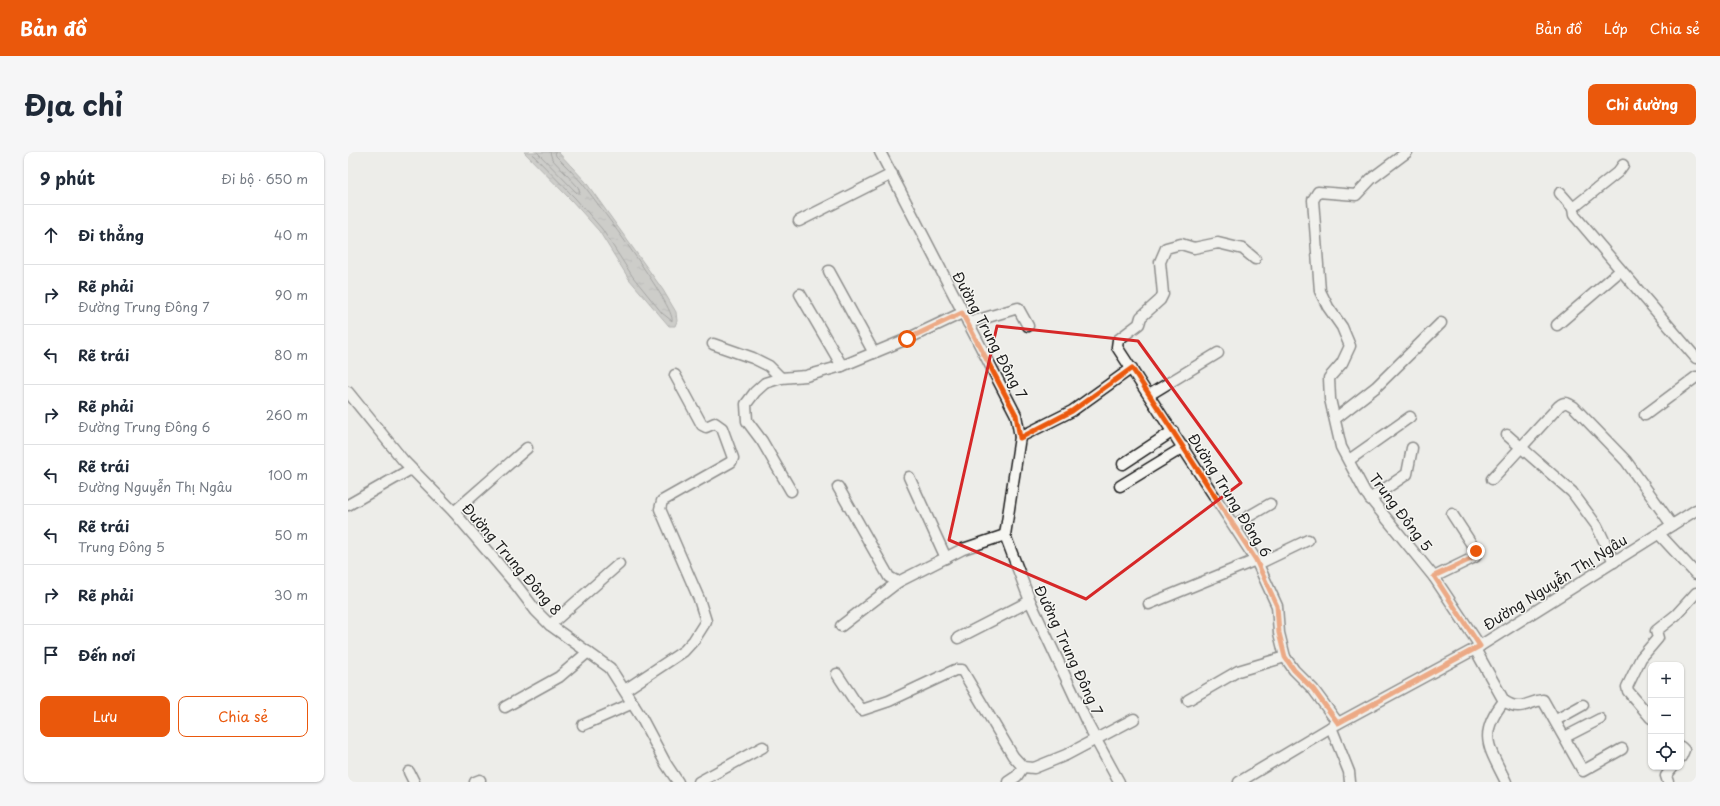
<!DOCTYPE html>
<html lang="vi">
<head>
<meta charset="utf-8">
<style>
	:root { --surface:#fff; --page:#f6f6f7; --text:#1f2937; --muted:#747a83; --line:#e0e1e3; --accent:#ea580c }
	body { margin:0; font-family:"Playpen Sans",sans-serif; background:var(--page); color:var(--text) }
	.controls { position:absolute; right:12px; bottom:12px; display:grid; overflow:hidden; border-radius:8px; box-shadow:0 1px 3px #0004 }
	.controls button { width:36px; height:36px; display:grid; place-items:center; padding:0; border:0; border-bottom:1px solid var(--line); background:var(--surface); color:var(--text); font:20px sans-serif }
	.stop { position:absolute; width:12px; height:12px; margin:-9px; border:3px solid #ea580c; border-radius:50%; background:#fff }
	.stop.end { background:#ea580c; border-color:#fff; box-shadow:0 1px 4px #0008 }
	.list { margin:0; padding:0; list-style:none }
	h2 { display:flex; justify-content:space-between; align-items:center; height:52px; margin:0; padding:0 16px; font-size:17px }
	h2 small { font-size:13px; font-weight:400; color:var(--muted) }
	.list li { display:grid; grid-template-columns:26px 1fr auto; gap:12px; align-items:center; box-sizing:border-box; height:60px; padding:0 16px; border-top:1px solid var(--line) }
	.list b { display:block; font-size:15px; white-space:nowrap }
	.list p { margin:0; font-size:13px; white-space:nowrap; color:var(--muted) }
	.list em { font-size:13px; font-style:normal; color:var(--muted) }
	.actions { display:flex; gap:8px; padding:12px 16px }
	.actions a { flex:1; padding:9px 0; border:1px solid var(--accent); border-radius:8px; text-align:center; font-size:14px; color:var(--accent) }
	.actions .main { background:var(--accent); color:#fff }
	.icon { flex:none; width:22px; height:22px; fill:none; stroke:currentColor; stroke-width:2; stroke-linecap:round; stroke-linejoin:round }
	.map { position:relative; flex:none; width:1348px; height:630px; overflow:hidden; border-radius:8px }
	header { display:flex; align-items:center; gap:24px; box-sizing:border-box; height:56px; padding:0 20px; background:var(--accent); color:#fff }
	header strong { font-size:19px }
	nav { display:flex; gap:22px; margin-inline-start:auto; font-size:14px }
	.intro { display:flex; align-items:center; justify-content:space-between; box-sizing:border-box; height:96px; padding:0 24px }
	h1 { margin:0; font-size:28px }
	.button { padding:10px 18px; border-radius:8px; background:var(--accent); color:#fff; font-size:14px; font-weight:700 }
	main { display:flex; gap:24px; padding:0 24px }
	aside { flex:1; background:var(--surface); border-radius:8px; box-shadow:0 1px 3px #0004 }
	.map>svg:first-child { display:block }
	.water { fill:url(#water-ripples); stroke:#6f6f6d }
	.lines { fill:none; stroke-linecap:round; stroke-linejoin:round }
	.shore { stroke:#535352; stroke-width:1 }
	.minor-casing { stroke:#1c1c1c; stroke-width:13 }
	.minor { stroke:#f6f6f2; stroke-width:10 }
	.route { stroke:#ea580c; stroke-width:5 }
	.marked { fill:none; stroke:#d62828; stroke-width:3; stroke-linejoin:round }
	.labels { text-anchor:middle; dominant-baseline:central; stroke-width:3; stroke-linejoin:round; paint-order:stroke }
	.street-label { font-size:14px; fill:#1c1c1c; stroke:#f6f6f2 }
</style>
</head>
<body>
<header>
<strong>Bản đồ</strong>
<nav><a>Bản đồ</a><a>Lớp</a><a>Chia sẻ</a></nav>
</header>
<div class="intro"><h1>Địa chỉ</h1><a class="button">Chỉ đường</a></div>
<main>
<aside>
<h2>9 phút<small>Đi bộ · 650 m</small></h2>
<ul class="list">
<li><svg class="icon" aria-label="ahead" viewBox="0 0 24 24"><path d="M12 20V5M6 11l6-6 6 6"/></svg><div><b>Đi thẳng</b></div><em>40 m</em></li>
<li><svg class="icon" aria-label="right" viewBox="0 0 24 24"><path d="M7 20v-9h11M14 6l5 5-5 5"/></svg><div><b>Rẽ phải</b><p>Đường Trung Đông 7</p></div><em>90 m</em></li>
<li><svg class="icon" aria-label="left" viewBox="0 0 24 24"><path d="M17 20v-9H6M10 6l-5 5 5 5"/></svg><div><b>Rẽ trái</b></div><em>80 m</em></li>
<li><svg class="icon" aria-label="right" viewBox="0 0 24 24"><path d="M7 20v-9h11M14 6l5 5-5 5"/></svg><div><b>Rẽ phải</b><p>Đường Trung Đông 6</p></div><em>260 m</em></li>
<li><svg class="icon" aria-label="left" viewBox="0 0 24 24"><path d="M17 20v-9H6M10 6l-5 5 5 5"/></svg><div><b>Rẽ trái</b><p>Đường Nguyễn Thị Ngâu</p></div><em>100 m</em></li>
<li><svg class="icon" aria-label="left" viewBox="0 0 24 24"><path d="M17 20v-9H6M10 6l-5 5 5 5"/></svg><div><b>Rẽ trái</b><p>Trung Đông 5</p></div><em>50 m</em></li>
<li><svg class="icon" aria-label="right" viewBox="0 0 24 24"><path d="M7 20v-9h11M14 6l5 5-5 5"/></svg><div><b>Rẽ phải</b></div><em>30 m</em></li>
<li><svg class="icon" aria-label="arrive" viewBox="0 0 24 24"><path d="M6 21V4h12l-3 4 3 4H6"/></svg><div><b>Đến nơi</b></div></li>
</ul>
<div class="actions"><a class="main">Lưu</a><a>Chia sẻ</a></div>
</aside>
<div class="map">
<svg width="1348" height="630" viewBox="0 0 1348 630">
	<defs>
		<pattern id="water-ripples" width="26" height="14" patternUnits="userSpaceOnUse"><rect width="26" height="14" fill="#a6a6a3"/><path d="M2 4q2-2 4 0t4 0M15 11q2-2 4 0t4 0" fill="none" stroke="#868684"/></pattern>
	</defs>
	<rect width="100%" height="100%" fill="#edede9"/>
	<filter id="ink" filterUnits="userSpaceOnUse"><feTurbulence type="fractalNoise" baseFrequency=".025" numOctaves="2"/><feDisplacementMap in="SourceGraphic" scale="8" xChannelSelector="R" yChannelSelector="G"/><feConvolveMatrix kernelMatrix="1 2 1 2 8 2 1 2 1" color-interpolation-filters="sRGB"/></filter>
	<g filter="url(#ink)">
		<path class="water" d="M176,0H210L237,29L315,138L328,160L329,169L327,174H321L281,127L251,79L224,49Z"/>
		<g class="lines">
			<g class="shore">
				<path d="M182,0L227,46L254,77L285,125L314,161L324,169C328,155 247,48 234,31C226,22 217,13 208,4L207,0"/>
				<path d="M189,0L229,41H232L230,35L204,7L202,0"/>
			</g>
			<g class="minor-casing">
				<g id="minor">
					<path d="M532,0L668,263L672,285L657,383L682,449L741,575L771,630"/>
					<path d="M1059,0L1023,27L1008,43L970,40L965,48L972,139L980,155L994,175L1002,194L994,211L981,226L982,247L993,295L1017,340L1086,425L1132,494"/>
					<path d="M1275,13L1270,20L1225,56L1226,63L1348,206"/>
					<path d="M1212,41L1225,56"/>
					<path d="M451,69L544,22"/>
					<path d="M907,107L895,97L870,91L846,96L833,92L818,96L812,110L815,142L812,148L793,165L791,172L770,188L769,195L908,408L929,454L931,481L937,505L946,518L965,537L990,571"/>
					<path d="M481,119L526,201"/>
					<path d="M452,142L494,214"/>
					<path d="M620,171L670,156L680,174"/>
					<path d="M1209,173L1272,119"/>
					<path d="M365,192L405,206L421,214L433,226"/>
					<path d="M0,240L55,308L106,360L169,434L188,459L202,473L262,516L293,565L318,612L330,630"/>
					<path d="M801,243L870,201"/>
					<path d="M1297,263L1348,225"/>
					<path d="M988,266L1028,235L1093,171"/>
					<path d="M1159,283L1224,340L1249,374L1266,410"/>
					<path d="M672,285L724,259L784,216"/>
					<path d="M1001,308L1062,265"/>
					<path d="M775,312L825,279"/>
					<path d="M561,325L598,406"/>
					<path d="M1144,327L1211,254C1217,249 1220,251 1226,255L1278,309L1324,373"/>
					<path d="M772,334L836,295"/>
					<path d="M490,335L541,425L550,430"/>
					<path d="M443,339L414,289L399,269L398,252L407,240L417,231L433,226L458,224L494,214L559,187L614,161"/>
					<path d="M1022,347L1059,322L1064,296"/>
					<path d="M0,353L63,317"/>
					<path d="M106,360L179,296"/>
					<path d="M886,373L922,352"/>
					<path d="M1311,382L1348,422"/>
					<path d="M910,412L960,388"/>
					<path d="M1086,425L1127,405L1128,399L1104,362"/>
					<path d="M801,452L908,408"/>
					<path d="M202,473L271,412"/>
					<path d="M493,474L550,430L615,397L657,383"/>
					<path d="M610,486L682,449"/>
					<path d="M1127,497L1156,549C1129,583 1141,595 1158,630"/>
					<path d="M489,522L506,548L514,558L541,549L607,518H614L665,604L675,615L686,616L718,603L786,567"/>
					<path d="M277,538L336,499L346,488L358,469L351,447L312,357L314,349L383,310L385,306L374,276L367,271L358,275L354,273L327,223"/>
					<path d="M840,548L890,519L937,505"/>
					<path d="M1156,549C1173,560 1178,550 1195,548L1235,619L1274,597"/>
					<path d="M157,555L211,525L240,500"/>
					<path d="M1303,566L1280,539L1279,535L1293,506L1310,486L1308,479L1328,463L1348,441"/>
					<path d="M1208,568L1235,553"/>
					<path d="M235,573L285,551"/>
					<path d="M983,575L1001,620L1002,630"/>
					<path d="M1217,585L1252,567"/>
					<path d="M1333,595L1336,598L1333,605"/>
					<path d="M61,620L66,630"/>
					<path d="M127,630L132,628"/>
					<path d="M351,630L415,595"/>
					<path d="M660,630L669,624L675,615"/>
					<path d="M891,630L983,575L1127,497L1348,358"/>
					<path d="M1320,630L1318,624L1325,615"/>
				</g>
			</g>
			<use href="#minor" class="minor"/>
		</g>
	</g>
	<g class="lines" filter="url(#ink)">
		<path class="route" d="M559,187L614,161L668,263L672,286L724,259L784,216L908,408L929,454L931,481L937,505L946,518L965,537L990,571L1132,494L1086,424L1127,405L1128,399"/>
	</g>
	<path d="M0 0H1348V630H0ZM649,174L790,189L893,331L738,447L601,388Z" fill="#edede9" fill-opacity=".55" fill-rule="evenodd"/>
	<path class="marked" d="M649,174L790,189L893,331L738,447L601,388Z"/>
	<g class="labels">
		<g class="street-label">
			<text transform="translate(642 183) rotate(62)">Đường Trung Đông 7</text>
			<text transform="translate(882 343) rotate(58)">Đường Trung Đông 6</text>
			<text transform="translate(1053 360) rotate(53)">Trung Đông 5</text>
			<text transform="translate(164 407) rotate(49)">Đường Trung Đông 8</text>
			<text transform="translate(1207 430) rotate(-32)">Đường Nguyễn Thị Ngâu</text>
			<text transform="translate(721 498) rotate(65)">Đường Trung Đông 7</text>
		</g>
	</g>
</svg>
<div class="controls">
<button>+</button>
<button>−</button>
<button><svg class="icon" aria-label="locate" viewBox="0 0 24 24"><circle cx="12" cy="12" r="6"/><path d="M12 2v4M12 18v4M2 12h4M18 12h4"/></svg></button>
</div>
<div class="stop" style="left:559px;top:187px"></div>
<div class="stop end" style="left:1128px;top:399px"></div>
</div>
</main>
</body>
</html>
